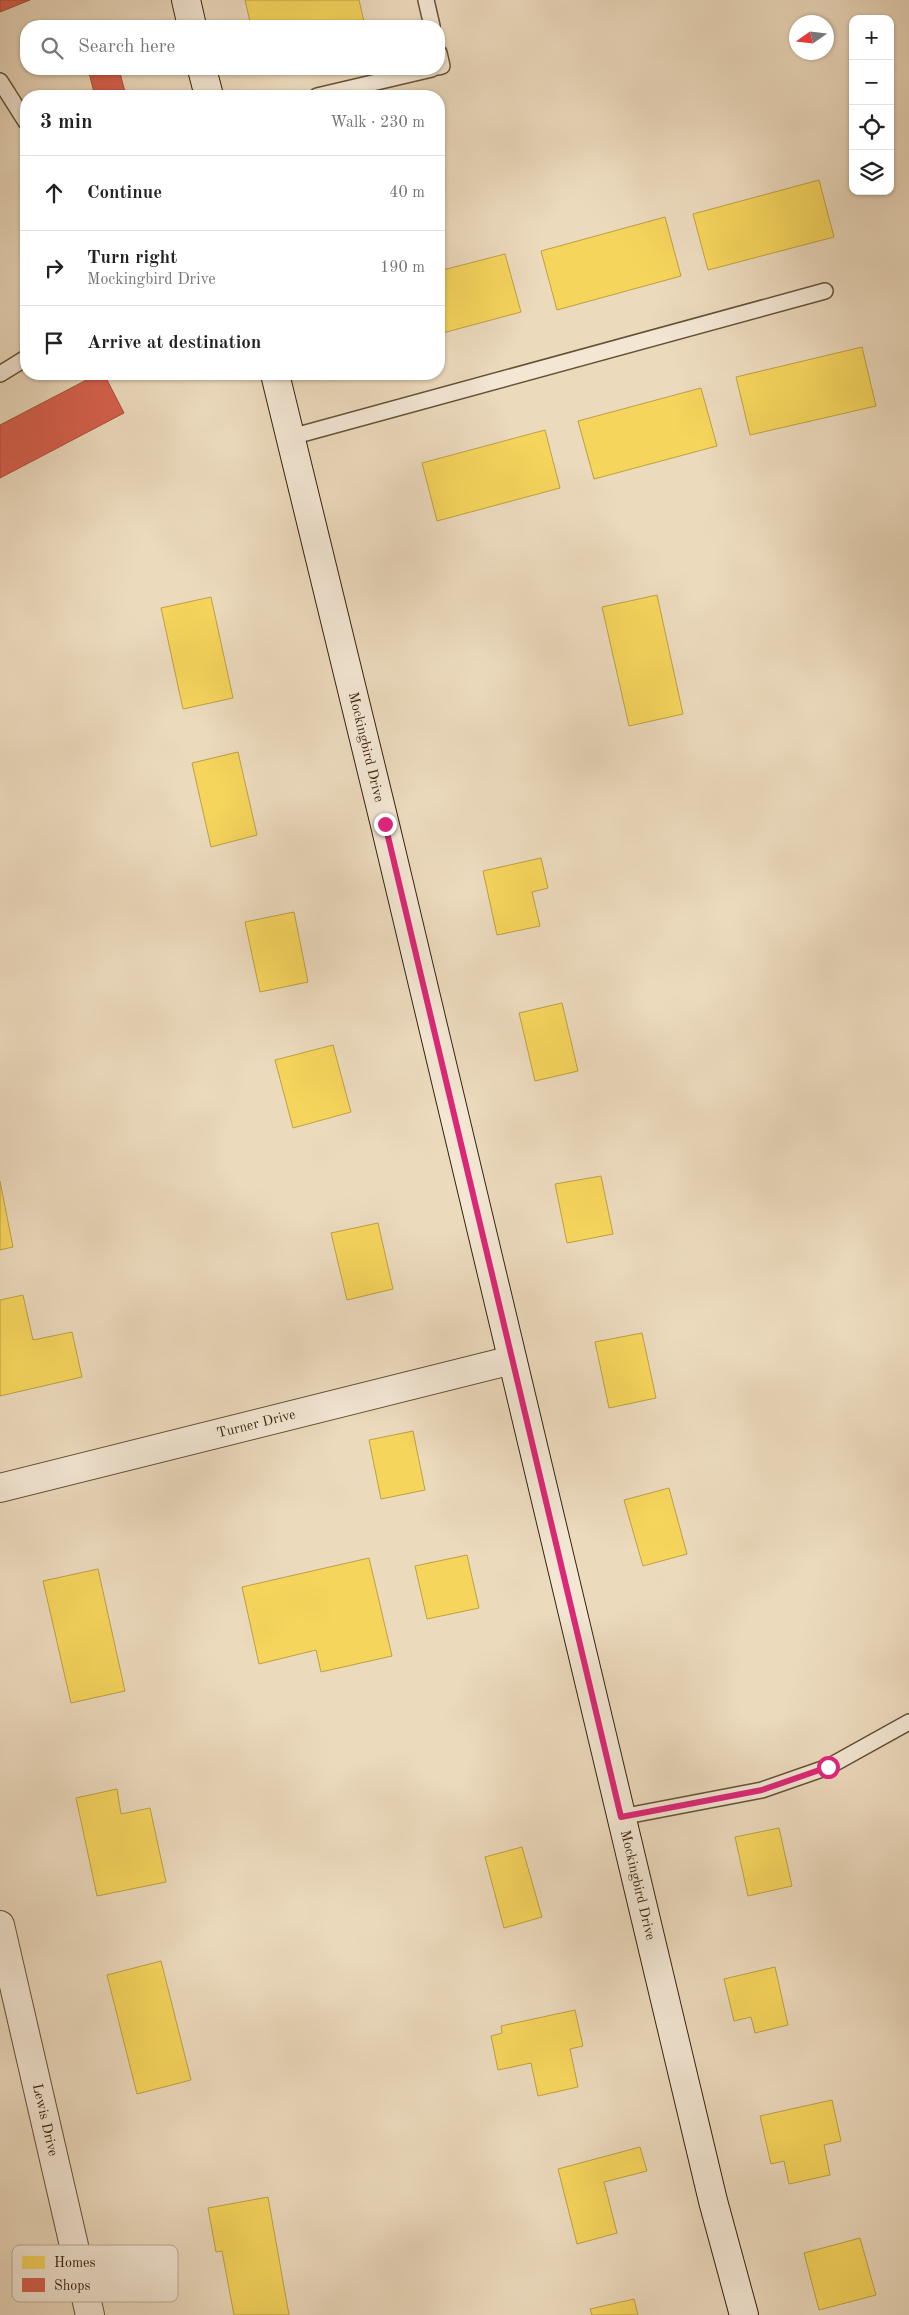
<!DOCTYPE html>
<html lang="en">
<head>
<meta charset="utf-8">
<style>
	:root { --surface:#fff; --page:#f2f2f2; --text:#222; --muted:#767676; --line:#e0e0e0 }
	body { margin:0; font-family:"Old Standard TT",serif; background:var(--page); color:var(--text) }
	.controls { position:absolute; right:15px; top:15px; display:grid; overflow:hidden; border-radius:10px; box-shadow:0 1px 4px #0004 }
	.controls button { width:45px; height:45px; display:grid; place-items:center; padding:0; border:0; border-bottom:1px solid var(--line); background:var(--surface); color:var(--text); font:25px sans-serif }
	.compass { position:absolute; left:789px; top:15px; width:45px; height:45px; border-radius:50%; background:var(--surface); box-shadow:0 1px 4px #0004; rotate:256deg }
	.stop { position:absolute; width:15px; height:15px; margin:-11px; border:4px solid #db2777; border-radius:50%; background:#fff }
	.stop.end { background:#db2777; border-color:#fff; box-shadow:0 1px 5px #0008 }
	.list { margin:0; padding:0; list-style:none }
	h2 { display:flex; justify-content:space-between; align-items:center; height:65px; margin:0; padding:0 20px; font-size:21px }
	h2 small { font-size:16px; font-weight:400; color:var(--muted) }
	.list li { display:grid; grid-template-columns:32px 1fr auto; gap:15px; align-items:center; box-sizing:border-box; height:75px; padding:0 20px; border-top:1px solid var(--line) }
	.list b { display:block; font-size:19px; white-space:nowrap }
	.list p { margin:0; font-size:16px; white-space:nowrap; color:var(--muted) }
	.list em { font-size:16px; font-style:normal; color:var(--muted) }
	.icon { flex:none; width:28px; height:28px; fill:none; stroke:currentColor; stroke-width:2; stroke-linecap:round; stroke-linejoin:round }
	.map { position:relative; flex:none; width:909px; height:2315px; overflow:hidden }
	.search { position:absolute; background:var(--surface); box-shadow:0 1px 4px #0004; left:20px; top:20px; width:425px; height:55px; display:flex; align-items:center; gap:12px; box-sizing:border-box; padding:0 18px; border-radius:20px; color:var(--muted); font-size:19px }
	.panel { position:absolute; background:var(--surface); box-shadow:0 1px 4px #0004; left:20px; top:90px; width:425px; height:290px; border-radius:20px }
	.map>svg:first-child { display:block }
	.homes { fill:#f6d55c; stroke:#bda043 }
	.shops { fill:#d6604d; stroke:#a74e39 }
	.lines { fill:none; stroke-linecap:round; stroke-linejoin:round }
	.lane-casing { stroke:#655136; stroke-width:18 }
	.street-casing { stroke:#655136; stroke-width:30 }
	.secondary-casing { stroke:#382309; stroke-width:30 }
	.lane { stroke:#f3e7d4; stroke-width:15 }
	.street { stroke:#f3e7d4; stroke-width:28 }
	.secondary { stroke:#f3e7d4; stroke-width:28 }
	.route { stroke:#db2777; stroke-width:6 }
	.labels { text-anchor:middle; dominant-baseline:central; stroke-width:5; stroke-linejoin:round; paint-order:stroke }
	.street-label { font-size:14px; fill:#382309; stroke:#f3e7d4 }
	.key { fill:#f3e7d4; stroke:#bbac97; stroke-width:1 }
	.key-label { font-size:14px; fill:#382309 }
</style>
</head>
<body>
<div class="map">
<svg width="909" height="2315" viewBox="0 0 909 2315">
	<rect width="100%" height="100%" fill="#ecdabd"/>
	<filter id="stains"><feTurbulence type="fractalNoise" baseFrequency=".004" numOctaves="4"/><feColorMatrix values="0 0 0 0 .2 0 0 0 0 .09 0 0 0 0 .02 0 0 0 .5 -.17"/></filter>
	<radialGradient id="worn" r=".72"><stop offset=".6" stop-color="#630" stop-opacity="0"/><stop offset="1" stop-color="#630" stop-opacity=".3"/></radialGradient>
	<g class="homes">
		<path d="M245,0H359L365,26H251Z"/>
		<path d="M819,180L834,237L708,270L693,214Z"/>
		<path d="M665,217L681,276L557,310L541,251Z"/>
		<path d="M505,254L521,312L439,334V271Z"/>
		<path d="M862,347L876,406L750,435L736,377Z"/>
		<path d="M701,388L717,446L594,479L578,421Z"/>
		<path d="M545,430L560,488L437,521L422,463Z"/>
		<path d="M657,595L683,714L629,726L602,607Z"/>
		<path d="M211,597L233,698L183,709L161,608Z"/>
		<path d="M238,752L257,835L211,847L192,763Z"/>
		<path d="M541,858L548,888L532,892L540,926L497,935L483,871Z"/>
		<path d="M294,912L308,982L260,992L245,922Z"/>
		<path d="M562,1003L578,1071L535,1081L519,1013Z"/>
		<path d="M333,1045L351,1112L293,1128L275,1060Z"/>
		<path d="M601,1176L613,1234L567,1243L555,1184Z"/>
		<path d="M0,1181L13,1247L0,1250Z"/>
		<path d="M378,1223L393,1289L347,1300L331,1233Z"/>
		<path d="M23,1295L33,1340L72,1332L82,1377L0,1396V1300Z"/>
		<path d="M642,1333L656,1398L609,1408L595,1342Z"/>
		<path d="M413,1431L425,1490L381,1499L369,1440Z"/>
		<path d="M669,1488L687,1554L643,1566L624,1500Z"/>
		<path d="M467,1555L479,1608L427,1619L415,1566Z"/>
		<path d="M369,1558L392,1656L321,1672L316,1650L259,1664L242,1587Z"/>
		<path d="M98,1569L125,1691L71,1703L43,1581Z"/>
		<path d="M117,1789L121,1814L150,1808L166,1882L97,1896L76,1798Z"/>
		<path d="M779,1828L792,1886L748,1896L735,1837Z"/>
		<path d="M522,1847L542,1917L504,1928L485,1857Z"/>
		<path d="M161,1961L191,2080L137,2094L107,1975Z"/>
		<path d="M775,1967L788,2025L755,2033L751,2017L734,2021L724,1979Z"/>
		<path d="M575,2010L583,2046L570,2049L578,2087L538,2096L531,2063L498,2070L491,2036L502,2033L501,2026Z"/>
		<path d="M832,2100L841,2141L824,2145L830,2175L789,2184L784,2161L771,2164L760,2116Z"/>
		<path d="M640,2147L647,2171L604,2182L617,2233L577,2244L558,2169Z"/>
		<path d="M268,2197L289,2315H234L222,2251L216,2252L208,2208Z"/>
		<path d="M860,2238L876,2295L819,2310L804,2253Z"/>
		<path d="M634,2299L638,2315H592L590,2309Z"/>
	</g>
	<g class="shops">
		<path d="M0,0H30L0,12Z"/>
		<path d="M88,69H119L126,96H95Z"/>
		<path d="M98,374H104L124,413L0,478V425Z"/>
	</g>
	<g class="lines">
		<g class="lane-casing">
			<g id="lane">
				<path d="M426,0L432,26"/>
				<path d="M439,53L442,66L439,67"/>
				<path d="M0,81L26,122"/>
				<path d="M317,96L432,69"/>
				<path d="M0,374L26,358"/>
				<path d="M291,437L825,291"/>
				<path d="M621,1817L762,1790L828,1767L909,1722"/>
			</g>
		</g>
		<g class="street-casing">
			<g id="street">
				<path id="s1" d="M0,1488L512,1360"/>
				<path id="s2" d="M0,1925L90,2315"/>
			</g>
		</g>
		<g class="secondary-casing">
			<g id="secondary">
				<path d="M186,0L192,26"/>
				<path d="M202,69L209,96"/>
				<path id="s3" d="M275,374L385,825L713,2201L744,2315"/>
			</g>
		</g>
		<use href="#lane" class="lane"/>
		<use href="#street" class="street"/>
		<use href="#secondary" class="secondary"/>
	</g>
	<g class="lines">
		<path class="route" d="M385,824L621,1817L762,1790L828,1767"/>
	</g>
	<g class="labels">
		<g class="street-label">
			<text stroke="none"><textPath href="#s3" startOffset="384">Mockingbird Drive</textPath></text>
			<text stroke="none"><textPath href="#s1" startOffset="264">Turner Drive</textPath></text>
			<text stroke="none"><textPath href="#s3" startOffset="1554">Mockingbird Drive</textPath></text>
			<text stroke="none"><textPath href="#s2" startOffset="200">Lewis Drive</textPath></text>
		</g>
	</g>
	<rect x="12" y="2245" width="166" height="57" rx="8" class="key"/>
	<rect x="22" y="2256" width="23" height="13" fill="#f6d55c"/>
	<rect x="22" y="2278" width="23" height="14" fill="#d6604d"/>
	<g class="key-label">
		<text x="54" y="2267">Homes</text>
		<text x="54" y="2290">Shops</text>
	</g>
	<rect width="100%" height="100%" filter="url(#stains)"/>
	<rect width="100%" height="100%" fill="url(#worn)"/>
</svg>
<div class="controls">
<button>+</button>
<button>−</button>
<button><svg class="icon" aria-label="locate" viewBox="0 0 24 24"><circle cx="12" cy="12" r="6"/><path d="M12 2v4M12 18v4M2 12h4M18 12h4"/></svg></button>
<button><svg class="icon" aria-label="layers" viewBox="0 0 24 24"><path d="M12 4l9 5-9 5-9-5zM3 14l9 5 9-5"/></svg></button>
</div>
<svg class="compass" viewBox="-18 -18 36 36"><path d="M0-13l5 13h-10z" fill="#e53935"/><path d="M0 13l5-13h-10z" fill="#767676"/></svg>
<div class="stop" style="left:828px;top:1767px"></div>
<div class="stop end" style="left:385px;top:824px"></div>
<div class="search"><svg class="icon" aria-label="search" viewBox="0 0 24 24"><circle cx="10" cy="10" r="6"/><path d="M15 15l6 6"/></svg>Search here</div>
<section class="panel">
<h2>3 min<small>Walk · 230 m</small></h2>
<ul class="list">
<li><svg class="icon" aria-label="ahead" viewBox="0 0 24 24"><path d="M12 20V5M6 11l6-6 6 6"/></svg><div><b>Continue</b></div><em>40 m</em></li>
<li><svg class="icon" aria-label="right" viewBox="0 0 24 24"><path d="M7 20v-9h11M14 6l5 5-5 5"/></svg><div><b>Turn right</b><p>Mockingbird Drive</p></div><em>190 m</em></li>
<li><svg class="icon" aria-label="arrive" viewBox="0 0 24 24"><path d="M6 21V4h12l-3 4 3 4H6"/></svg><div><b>Arrive at destination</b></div></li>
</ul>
</section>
</div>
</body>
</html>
